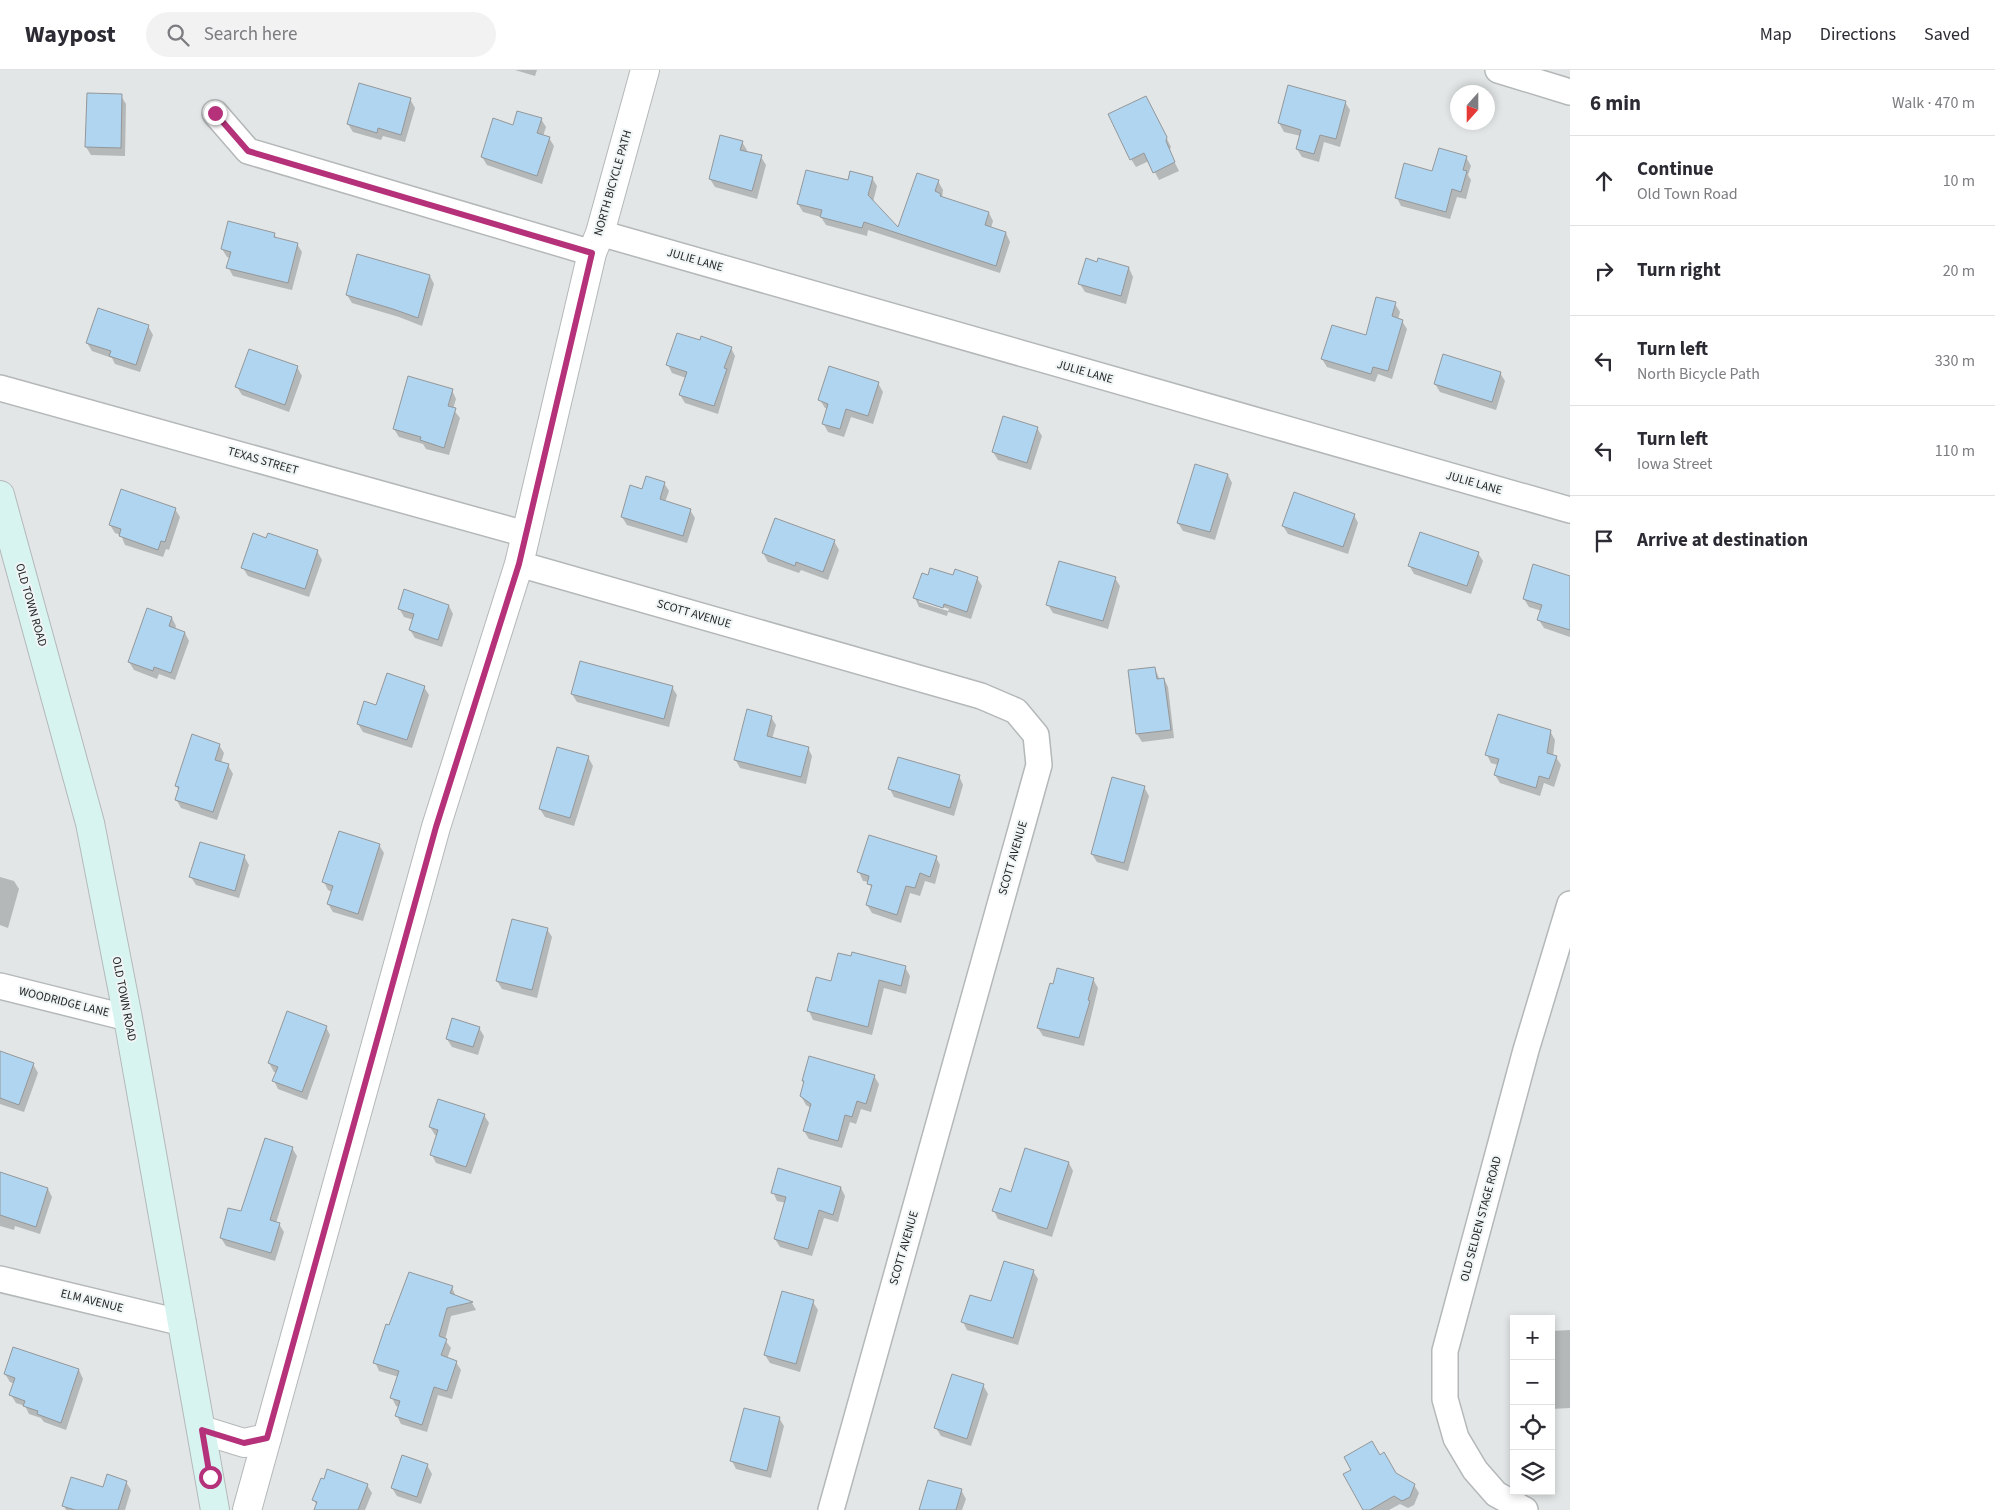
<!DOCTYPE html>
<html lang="en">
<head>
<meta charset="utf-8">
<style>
	:root { --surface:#fff; --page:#f2f2f3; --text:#2b2b33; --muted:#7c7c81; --line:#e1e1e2 }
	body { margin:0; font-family:"Source Sans 3",sans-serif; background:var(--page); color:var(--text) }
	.controls { position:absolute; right:15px; bottom:15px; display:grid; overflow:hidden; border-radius:0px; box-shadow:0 2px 8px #0003 }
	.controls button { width:45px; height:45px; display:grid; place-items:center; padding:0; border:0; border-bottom:1px solid var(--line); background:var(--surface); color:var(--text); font:25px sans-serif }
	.compass { position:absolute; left:1450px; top:15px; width:45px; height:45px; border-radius:50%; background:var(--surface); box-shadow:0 2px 8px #0003; rotate:201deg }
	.stop { position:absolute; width:15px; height:15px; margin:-11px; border:4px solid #b5327b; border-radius:50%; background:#fff }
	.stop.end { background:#b5327b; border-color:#fff; box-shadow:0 1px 5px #0008 }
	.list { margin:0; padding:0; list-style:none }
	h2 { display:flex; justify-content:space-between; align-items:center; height:65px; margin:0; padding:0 20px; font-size:21px }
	h2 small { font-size:16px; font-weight:400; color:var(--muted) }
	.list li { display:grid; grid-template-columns:32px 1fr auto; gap:15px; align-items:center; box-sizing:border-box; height:90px; padding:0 20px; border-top:1px solid var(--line) }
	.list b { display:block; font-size:19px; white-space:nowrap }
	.list p { margin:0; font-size:16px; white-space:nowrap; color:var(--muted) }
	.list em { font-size:16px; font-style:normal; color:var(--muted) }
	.icon { flex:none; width:28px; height:28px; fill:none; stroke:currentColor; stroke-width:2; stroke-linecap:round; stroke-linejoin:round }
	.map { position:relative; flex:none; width:1570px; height:1440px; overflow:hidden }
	header { display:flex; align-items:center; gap:30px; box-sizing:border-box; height:70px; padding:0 25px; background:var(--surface); border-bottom:1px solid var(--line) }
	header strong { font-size:24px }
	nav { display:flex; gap:28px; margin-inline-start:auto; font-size:18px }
	.search { width:350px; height:45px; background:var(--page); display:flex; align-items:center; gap:12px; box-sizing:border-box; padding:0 18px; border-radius:28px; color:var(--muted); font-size:19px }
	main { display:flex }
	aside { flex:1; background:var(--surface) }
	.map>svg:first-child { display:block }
	.shadow { fill:#0003; fill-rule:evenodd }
	.building { fill:#b0d5f0; stroke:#949799 }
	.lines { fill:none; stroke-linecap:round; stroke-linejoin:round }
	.minor-casing { stroke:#b4b8b9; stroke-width:28 }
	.tertiary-casing { stroke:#b4b8b9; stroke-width:30 }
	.secondary-casing { stroke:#b4b8b9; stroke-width:30 }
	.minor { stroke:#fff; stroke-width:25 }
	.tertiary { stroke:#fff; stroke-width:28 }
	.secondary { stroke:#d8f4f1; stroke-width:28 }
	.route { stroke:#b5327b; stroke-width:6 }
	.labels { text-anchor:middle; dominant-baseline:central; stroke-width:4; stroke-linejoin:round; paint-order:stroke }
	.street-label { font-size:12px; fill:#252627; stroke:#eff4f5 }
</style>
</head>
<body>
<header>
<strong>Waypost</strong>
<div class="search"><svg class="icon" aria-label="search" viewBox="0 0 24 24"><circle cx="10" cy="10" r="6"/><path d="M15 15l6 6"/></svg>Search here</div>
<nav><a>Map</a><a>Directions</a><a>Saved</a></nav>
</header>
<main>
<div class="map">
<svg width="1570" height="1440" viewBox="0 0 1570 1440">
	<rect width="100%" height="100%" fill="#e2e6e7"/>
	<g class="shadow">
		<path d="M515,0H537L535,6Z"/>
		<path d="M88,25L121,26L126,34L125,86L91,85L86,77Z"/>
		<path d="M410,29L415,38L405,72L383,66L381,70L353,62L348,54Z"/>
		<path d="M1345,32L1350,40L1340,77L1324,72L1319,92L1302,87L1297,79L1301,66L1284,62L1279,53Z"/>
		<path d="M1150,35L1171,77L1169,81L1179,101L1159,110L1149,91L1136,97L1131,89Z"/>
		<path d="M541,49L546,57L543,66L549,68L554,76L542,114L487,95L482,87L514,56Z"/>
		<path d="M742,72L747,80L746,83L761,87L766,95L757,129L715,117L710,109Z"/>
		<path d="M1466,87L1471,96L1468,105L1471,110L1466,129L1457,127L1450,149L1401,136L1397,128L1433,102Z"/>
		<path d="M872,108L877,116L873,132L898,160L938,111L943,120L942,128L989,143L993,151L991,158L1006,163L1010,172L1000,203L868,160L867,166L826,155L821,147L803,142L798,134L849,112Z"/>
		<path d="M274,164L277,169L297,174L302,182L292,220L233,206L228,197L230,188L227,187L222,179Z"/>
		<path d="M1098,193L1129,198L1133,207L1126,234L1085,222L1080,214Z"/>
		<path d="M430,206L434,214L422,256L399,247L352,233L347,225Z"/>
		<path d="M1395,234L1400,242L1398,249L1402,251L1407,259L1392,309L1378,304L1375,312L1327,297L1322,289L1367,267Z"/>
		<path d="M148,256L153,265L140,302L115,294L112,288L92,281L87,273Z"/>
		<path d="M701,272L731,278L735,286L718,344L685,333L680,325L686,308L672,303L668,295Z"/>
		<path d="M297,297L302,306L289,342L242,325L237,317Z"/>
		<path d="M1500,303L1505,311L1496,340L1440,322L1435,314Z"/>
		<path d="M878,313L883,322L873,354L851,347L844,367L828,362L823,353L828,339L825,338L820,330Z"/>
		<path d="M452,320L456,329L453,339L460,348L449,385L426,379L423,374L399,367L394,359Z"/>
		<path d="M1037,358L1042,366L1031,400L998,390L993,382Z"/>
		<path d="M1228,405L1232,413L1215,470L1183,461L1178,453Z"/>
		<path d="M664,413L669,421L665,432L690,440L695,448L687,473L627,455L622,447L643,420Z"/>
		<path d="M175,439L180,447L169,480L166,479L163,487L125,475L121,465L115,463L110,455Z"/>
		<path d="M1354,445L1358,453L1348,484L1288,464L1283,456Z"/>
		<path d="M834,471L839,480L828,510L801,500L799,503L768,492L763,483Z"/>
		<path d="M317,481L322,490L309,527L248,506L243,498Z"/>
		<path d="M1478,483L1483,491L1471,524L1414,504L1409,495Z"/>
		<path d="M929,506L977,508L982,516L971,549L948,542L947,546L919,537L915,528ZM919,529L949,539L948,541L919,532Z"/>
		<path d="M1570,507V567L1544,558L1539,550L1542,541L1529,537L1524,529Z"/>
		<path d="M1115,508L1120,516L1108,559L1053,543L1048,535Z"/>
		<path d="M449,536L453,544L442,577L415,568L410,560L414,550L404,547L399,538Z"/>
		<path d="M172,548L176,556L175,559L185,563L189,571L175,610L159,604L157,609L134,600L129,592Z"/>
		<path d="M1155,599L1160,610L1164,609L1168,617L1174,668L1142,672L1137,664Z"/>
		<path d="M424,617L429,625L412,678L363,662L358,654L377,637Z"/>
		<path d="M672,617L677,625L669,657L577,632L572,624Z"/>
		<path d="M771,647L776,655L772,669L808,678L812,686L806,714L740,698L735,689Z"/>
		<path d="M1550,661L1555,670L1553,686L1556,687L1561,695L1554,717L1544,713L1540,726L1500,713L1495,705L1498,695L1491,693L1487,685Z"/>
		<path d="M219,675L224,683L221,693L228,695L233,704L217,750L181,738L176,729L179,721L176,715Z"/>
		<path d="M588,687L593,696L574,756L545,747L540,739Z"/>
		<path d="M959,706L963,715L954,746L894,727L890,719Z"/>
		<path d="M1144,717L1149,726L1128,801L1097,792L1092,784Z"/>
		<path d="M379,775L384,783L363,851L333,842L328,834L332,822L328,820L324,812Z"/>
		<path d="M244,786L249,795L239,828L196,815L191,807Z"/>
		<path d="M936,787L940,795L935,814L925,811L920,826L910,823L901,853L872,843L867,835L872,820L869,812L863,811L859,802Z"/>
		<path d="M0,807L14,811L19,819L8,858L0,855Z"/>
		<path d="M547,859L552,867L537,928L502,919L497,911Z"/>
		<path d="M905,897L910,906L906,924L884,918L872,965L813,950L809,941Z"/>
		<path d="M1093,909L1098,918L1084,976L1043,966L1038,958Z"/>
		<path d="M326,957L330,965L307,1030L278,1019L274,1011L277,1003L274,1002L269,993Z"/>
		<path d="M479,958L484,966L478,985L452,977L447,969Z"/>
		<path d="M0,983L33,994L38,1003L24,1042L0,1034Z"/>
		<path d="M874,1006L879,1014L871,1042L861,1039L856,1054L850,1052L842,1078L809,1069L804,1061L811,1038L806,1035L801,1026L804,1013L803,1010Z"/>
		<path d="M484,1045L489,1053L471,1104L436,1093L432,1085L438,1066L435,1065L430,1057Z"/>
		<path d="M292,1078L297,1086L276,1153L279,1154L284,1162L275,1191L226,1176L221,1168Z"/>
		<path d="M1069,1093L1073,1101L1052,1167L998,1149L994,1141L1011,1123Z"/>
		<path d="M0,1104L48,1119L52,1127L40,1164L15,1156L14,1160L0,1156Z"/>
		<path d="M841,1118L845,1126L838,1152L824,1148L812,1186L780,1177L775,1169L786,1133L777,1131L773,1122Z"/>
		<path d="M1033,1201L1038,1209L1018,1275L967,1260L963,1252L992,1233Z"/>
		<path d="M452,1217L456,1227L472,1233L476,1240L451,1246L445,1270L451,1278L447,1289L456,1292L461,1300L452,1329L438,1325L427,1362L401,1354L397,1346L400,1337L396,1336L392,1328L399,1307L379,1301L375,1292L390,1257Z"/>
		<path d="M813,1232L818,1240L800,1302L770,1293L765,1285Z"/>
		<path d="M1570,1260V1338L1551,1339V1261Z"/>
		<path d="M14,1279L79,1300L83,1309L66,1360L44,1352L41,1348L29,1344L25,1336L16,1333L11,1325L15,1314L10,1312L5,1304Z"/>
		<path d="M983,1315L988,1324L971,1376L941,1366L936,1358Z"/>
		<path d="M779,1348L784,1356L771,1408L736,1399L732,1391Z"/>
		<path d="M1380,1387L1395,1405L1414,1415L1419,1423L1414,1435L1408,1438L1400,1434L1389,1440H1364L1353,1400Z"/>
		<path d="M427,1395L432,1404L421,1434L397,1426L392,1418Z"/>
		<path d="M126,1412L131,1420L125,1440H66L64,1436Z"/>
		<path d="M367,1415L372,1423L365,1440H316L317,1436L314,1430Z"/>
		<path d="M961,1420L966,1429L962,1440H921Z"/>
	</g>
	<g class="building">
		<path d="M359,13L411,28L401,65L378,58L377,63L347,54Z"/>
		<path d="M1288,15L1346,31L1336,69L1320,65L1314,84L1296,79L1301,60L1278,53Z"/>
		<path d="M87,23L122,24L121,78L85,77Z"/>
		<path d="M1146,26L1167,67L1166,71L1175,92L1153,103L1144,83L1130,90L1108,44Z"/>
		<path d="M517,41L542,48L537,63L550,67L537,106L481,87L493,48L513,55Z"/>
		<path d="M720,65L743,71L740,80L762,85L752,121L709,109Z"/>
		<path d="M1439,78L1467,86L1463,100L1467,101L1461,122L1452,119L1446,142L1395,128L1404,93L1432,101Z"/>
		<path d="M806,100L848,110L850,101L873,107L868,125L898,157L917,103L939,110L935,121L941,124L940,126L989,142L985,155L1006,162L996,196L864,152L862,158L820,147L822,140L797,134Z"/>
		<path d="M228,151L275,163L274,167L298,173L288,213L226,198L231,182L221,179Z"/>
		<path d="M357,184L430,205L418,248L393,239L346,225Z"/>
		<path d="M1086,188L1097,192L1098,188L1129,197L1121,226L1078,214Z"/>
		<path d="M1376,227L1396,232L1392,246L1403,250L1388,301L1373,297L1371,304L1321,289L1332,255L1366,265Z"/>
		<path d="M98,238L149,255L136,295L109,286L111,281L86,273Z"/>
		<path d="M677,263L700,270L701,266L732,277L724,298L727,299L714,336L679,325L687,302L666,295Z"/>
		<path d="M249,279L298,296L285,335L235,317Z"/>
		<path d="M1443,284L1501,302L1492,332L1434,314Z"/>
		<path d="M829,296L879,312L868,346L846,339L840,359L822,354L828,334L818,330Z"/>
		<path d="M408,306L453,319L448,336L456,338L444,378L420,370L421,367L393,359Z"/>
		<path d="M1003,346L1038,357L1027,393L992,382Z"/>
		<path d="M1195,394L1228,404L1210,462L1177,453Z"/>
		<path d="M646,406L665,412L660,429L691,439L683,466L621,447L630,415L642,419Z"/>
		<path d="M121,419L176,438L165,472L161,471L158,480L119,466L121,459L109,455Z"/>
		<path d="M1294,422L1355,444L1343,477L1282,456Z"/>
		<path d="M775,448L835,470L823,502L796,492L795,496L762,483Z"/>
		<path d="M1420,462L1479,482L1467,516L1408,496Z"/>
		<path d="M253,463L266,468L268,463L318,480L305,519L241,498Z"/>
		<path d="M1059,491L1116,507L1103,551L1046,535Z"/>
		<path d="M1533,494L1570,506V560L1537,550L1542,535L1523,529Z"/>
		<path d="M930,498L953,505L955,499L978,507L967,542L944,534L943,538L913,528L922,503L928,505Z"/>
		<path d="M404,519L449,535L438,570L409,560L414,544L398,539Z"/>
		<path d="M147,538L172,547L169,556L185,562L171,603L154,597L153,601L128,592Z"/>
		<path d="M580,591L673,616L664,649L571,624Z"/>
		<path d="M1155,597L1157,609L1164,608L1171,660L1136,664L1128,600Z"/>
		<path d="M387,603L425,616L407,670L357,654L364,631L376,635Z"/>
		<path d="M747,639L772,646L767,666L809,677L801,707L734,690Z"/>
		<path d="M1498,644L1551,660L1547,683L1557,686L1549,709L1539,706L1536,718L1494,705L1499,689L1485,685Z"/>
		<path d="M192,664L220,674L215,690L229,694L213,742L175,730L179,717L175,716Z"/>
		<path d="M557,677L589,686L570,748L539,739Z"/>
		<path d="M898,687L960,705L950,738L888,719Z"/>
		<path d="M1112,707L1145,716L1124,793L1091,784Z"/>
		<path d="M339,761L380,774L358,844L327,834L333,816L322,812Z"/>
		<path d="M869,765L937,786L930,807L920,803L915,818L906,816L897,845L866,835L872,815L867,814L869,806L857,802Z"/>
		<path d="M200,772L245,785L235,821L189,807Z"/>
		<path d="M512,849L548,858L532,920L496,911Z"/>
		<path d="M852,882L906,896L901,916L879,910L868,957L807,941L816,907L831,911L838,883L851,886Z"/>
		<path d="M1057,898L1094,908L1088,930L1090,931L1079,968L1037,958L1050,913L1053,914Z"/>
		<path d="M287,941L327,956L302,1022L272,1011L278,997L268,993Z"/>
		<path d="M452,948L480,957L473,977L446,969Z"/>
		<path d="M0,981L34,993L19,1035L0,1028Z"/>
		<path d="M809,986L875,1005L866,1034L857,1031L852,1047L845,1045L838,1071L803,1061L811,1034L800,1026L804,1011H802Z"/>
		<path d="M438,1029L485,1044L466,1097L430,1085L438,1060L429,1057Z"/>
		<path d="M265,1068L293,1077L270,1150L280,1153L271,1183L220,1168L228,1138L241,1141Z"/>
		<path d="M1025,1078L1069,1092L1047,1159L992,1141L1000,1118L1011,1122Z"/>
		<path d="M778,1098L841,1117L833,1145L819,1140L808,1179L774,1169L786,1127L771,1123Z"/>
		<path d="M0,1102L48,1118L36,1157L0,1145Z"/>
		<path d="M1004,1191L1034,1200L1013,1268L961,1252L970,1225L991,1231Z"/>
		<path d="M409,1202L453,1216L450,1223L473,1232L447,1238L439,1266L447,1269L441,1285L457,1291L447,1321L434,1317L422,1355L395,1346L400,1331L390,1328L399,1301L373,1293L386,1254L389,1255Z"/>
		<path d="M782,1221L814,1230L796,1294L764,1285Z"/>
		<path d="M13,1277L79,1299L61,1353L37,1344L38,1341L23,1336L25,1331L9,1325L15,1308L4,1304Z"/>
		<path d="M952,1304L984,1314L967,1369L934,1358Z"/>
		<path d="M744,1338L780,1347L767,1401L730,1391Z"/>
		<path d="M1372,1371L1380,1385L1384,1382L1396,1403L1415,1414L1410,1427L1402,1431L1394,1426L1370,1440H1363L1343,1404L1351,1400L1344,1387Z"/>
		<path d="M402,1385L428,1394L417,1427L391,1418Z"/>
		<path d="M327,1399L368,1414L358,1440H314L317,1432L312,1430L321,1408L324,1409Z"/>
		<path d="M107,1404L127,1411L118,1440H75L62,1436L71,1407L103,1417Z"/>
		<path d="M928,1410L962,1419L956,1440H919Z"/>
	</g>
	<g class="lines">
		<g class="minor-casing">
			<g id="minor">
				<path d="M1498,0L1570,22"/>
				<path d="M215,43L248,81L592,183"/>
				<path d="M600,163L1570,440"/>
				<path d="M0,318L525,464"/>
				<path d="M519,494L981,626L1016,641L1036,665L1039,695L831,1440"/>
				<path d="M0,916L128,948"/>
				<path d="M0,1209L183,1253"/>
				<path d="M1525,1440L1496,1424L1475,1400L1456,1368L1445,1329V1281L1526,980L1570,834"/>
			</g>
		</g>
		<g class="tertiary-casing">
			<g id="tertiary">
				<path d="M202,1360L244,1373L267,1368"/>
				<path d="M247,1440L436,757L519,494L592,183L600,163L645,0"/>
			</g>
		</g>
		<g class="secondary-casing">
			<path id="secondary" d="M0,425L90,753L128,948L215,1440"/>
		</g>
		<use href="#minor" class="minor"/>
		<use href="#tertiary" class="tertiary"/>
		<use href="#secondary" class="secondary"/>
	</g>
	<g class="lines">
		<path class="route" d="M210,1407L202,1360L244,1373L267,1368L436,757L519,494L592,183L248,81L215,43"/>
	</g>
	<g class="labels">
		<g class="street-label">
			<text transform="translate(613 113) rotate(-74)">NORTH BICYCLE PATH</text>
			<text transform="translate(695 190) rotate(16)">JULIE LANE</text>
			<text transform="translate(1085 302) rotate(16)">JULIE LANE</text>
			<text transform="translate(263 391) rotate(16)">TEXAS STREET</text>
			<text transform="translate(1474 413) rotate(16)">JULIE LANE</text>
			<text transform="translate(31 535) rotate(74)">OLD TOWN ROAD</text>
			<text transform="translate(694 544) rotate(16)">SCOTT AVENUE</text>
			<text transform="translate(1013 788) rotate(-74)">SCOTT AVENUE</text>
			<text transform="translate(124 929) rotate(79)">OLD TOWN ROAD</text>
			<text transform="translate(64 932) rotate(14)">WOODRIDGE LANE</text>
			<text transform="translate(1481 1149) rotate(-75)">OLD SELDEN STAGE ROAD</text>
			<text transform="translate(904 1178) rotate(-74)">SCOTT AVENUE</text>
			<text transform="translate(92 1231) rotate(14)">ELM AVENUE</text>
		</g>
	</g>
</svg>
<div class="controls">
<button>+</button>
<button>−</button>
<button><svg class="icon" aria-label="locate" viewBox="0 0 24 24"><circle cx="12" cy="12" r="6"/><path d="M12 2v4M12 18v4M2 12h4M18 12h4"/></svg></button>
<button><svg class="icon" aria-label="layers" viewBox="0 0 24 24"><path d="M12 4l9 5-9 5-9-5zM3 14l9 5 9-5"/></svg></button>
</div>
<svg class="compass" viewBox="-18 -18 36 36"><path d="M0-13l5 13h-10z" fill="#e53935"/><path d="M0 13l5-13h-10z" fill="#7c7c81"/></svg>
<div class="stop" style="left:210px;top:1407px"></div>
<div class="stop end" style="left:215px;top:43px"></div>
</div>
<aside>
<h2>6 min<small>Walk · 470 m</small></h2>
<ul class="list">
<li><svg class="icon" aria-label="ahead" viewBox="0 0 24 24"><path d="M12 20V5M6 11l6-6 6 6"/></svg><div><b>Continue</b><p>Old Town Road</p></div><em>10 m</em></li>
<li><svg class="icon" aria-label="right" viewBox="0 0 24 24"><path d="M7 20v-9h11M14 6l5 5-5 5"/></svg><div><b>Turn right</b></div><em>20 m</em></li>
<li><svg class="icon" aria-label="left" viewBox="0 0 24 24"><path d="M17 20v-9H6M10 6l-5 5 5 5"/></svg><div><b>Turn left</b><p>North Bicycle Path</p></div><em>330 m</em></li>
<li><svg class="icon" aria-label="left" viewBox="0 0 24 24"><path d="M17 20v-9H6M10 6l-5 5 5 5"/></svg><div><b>Turn left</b><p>Iowa Street</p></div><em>110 m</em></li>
<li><svg class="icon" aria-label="arrive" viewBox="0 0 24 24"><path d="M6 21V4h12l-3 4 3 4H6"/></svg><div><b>Arrive at destination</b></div></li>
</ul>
</aside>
</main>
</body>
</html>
